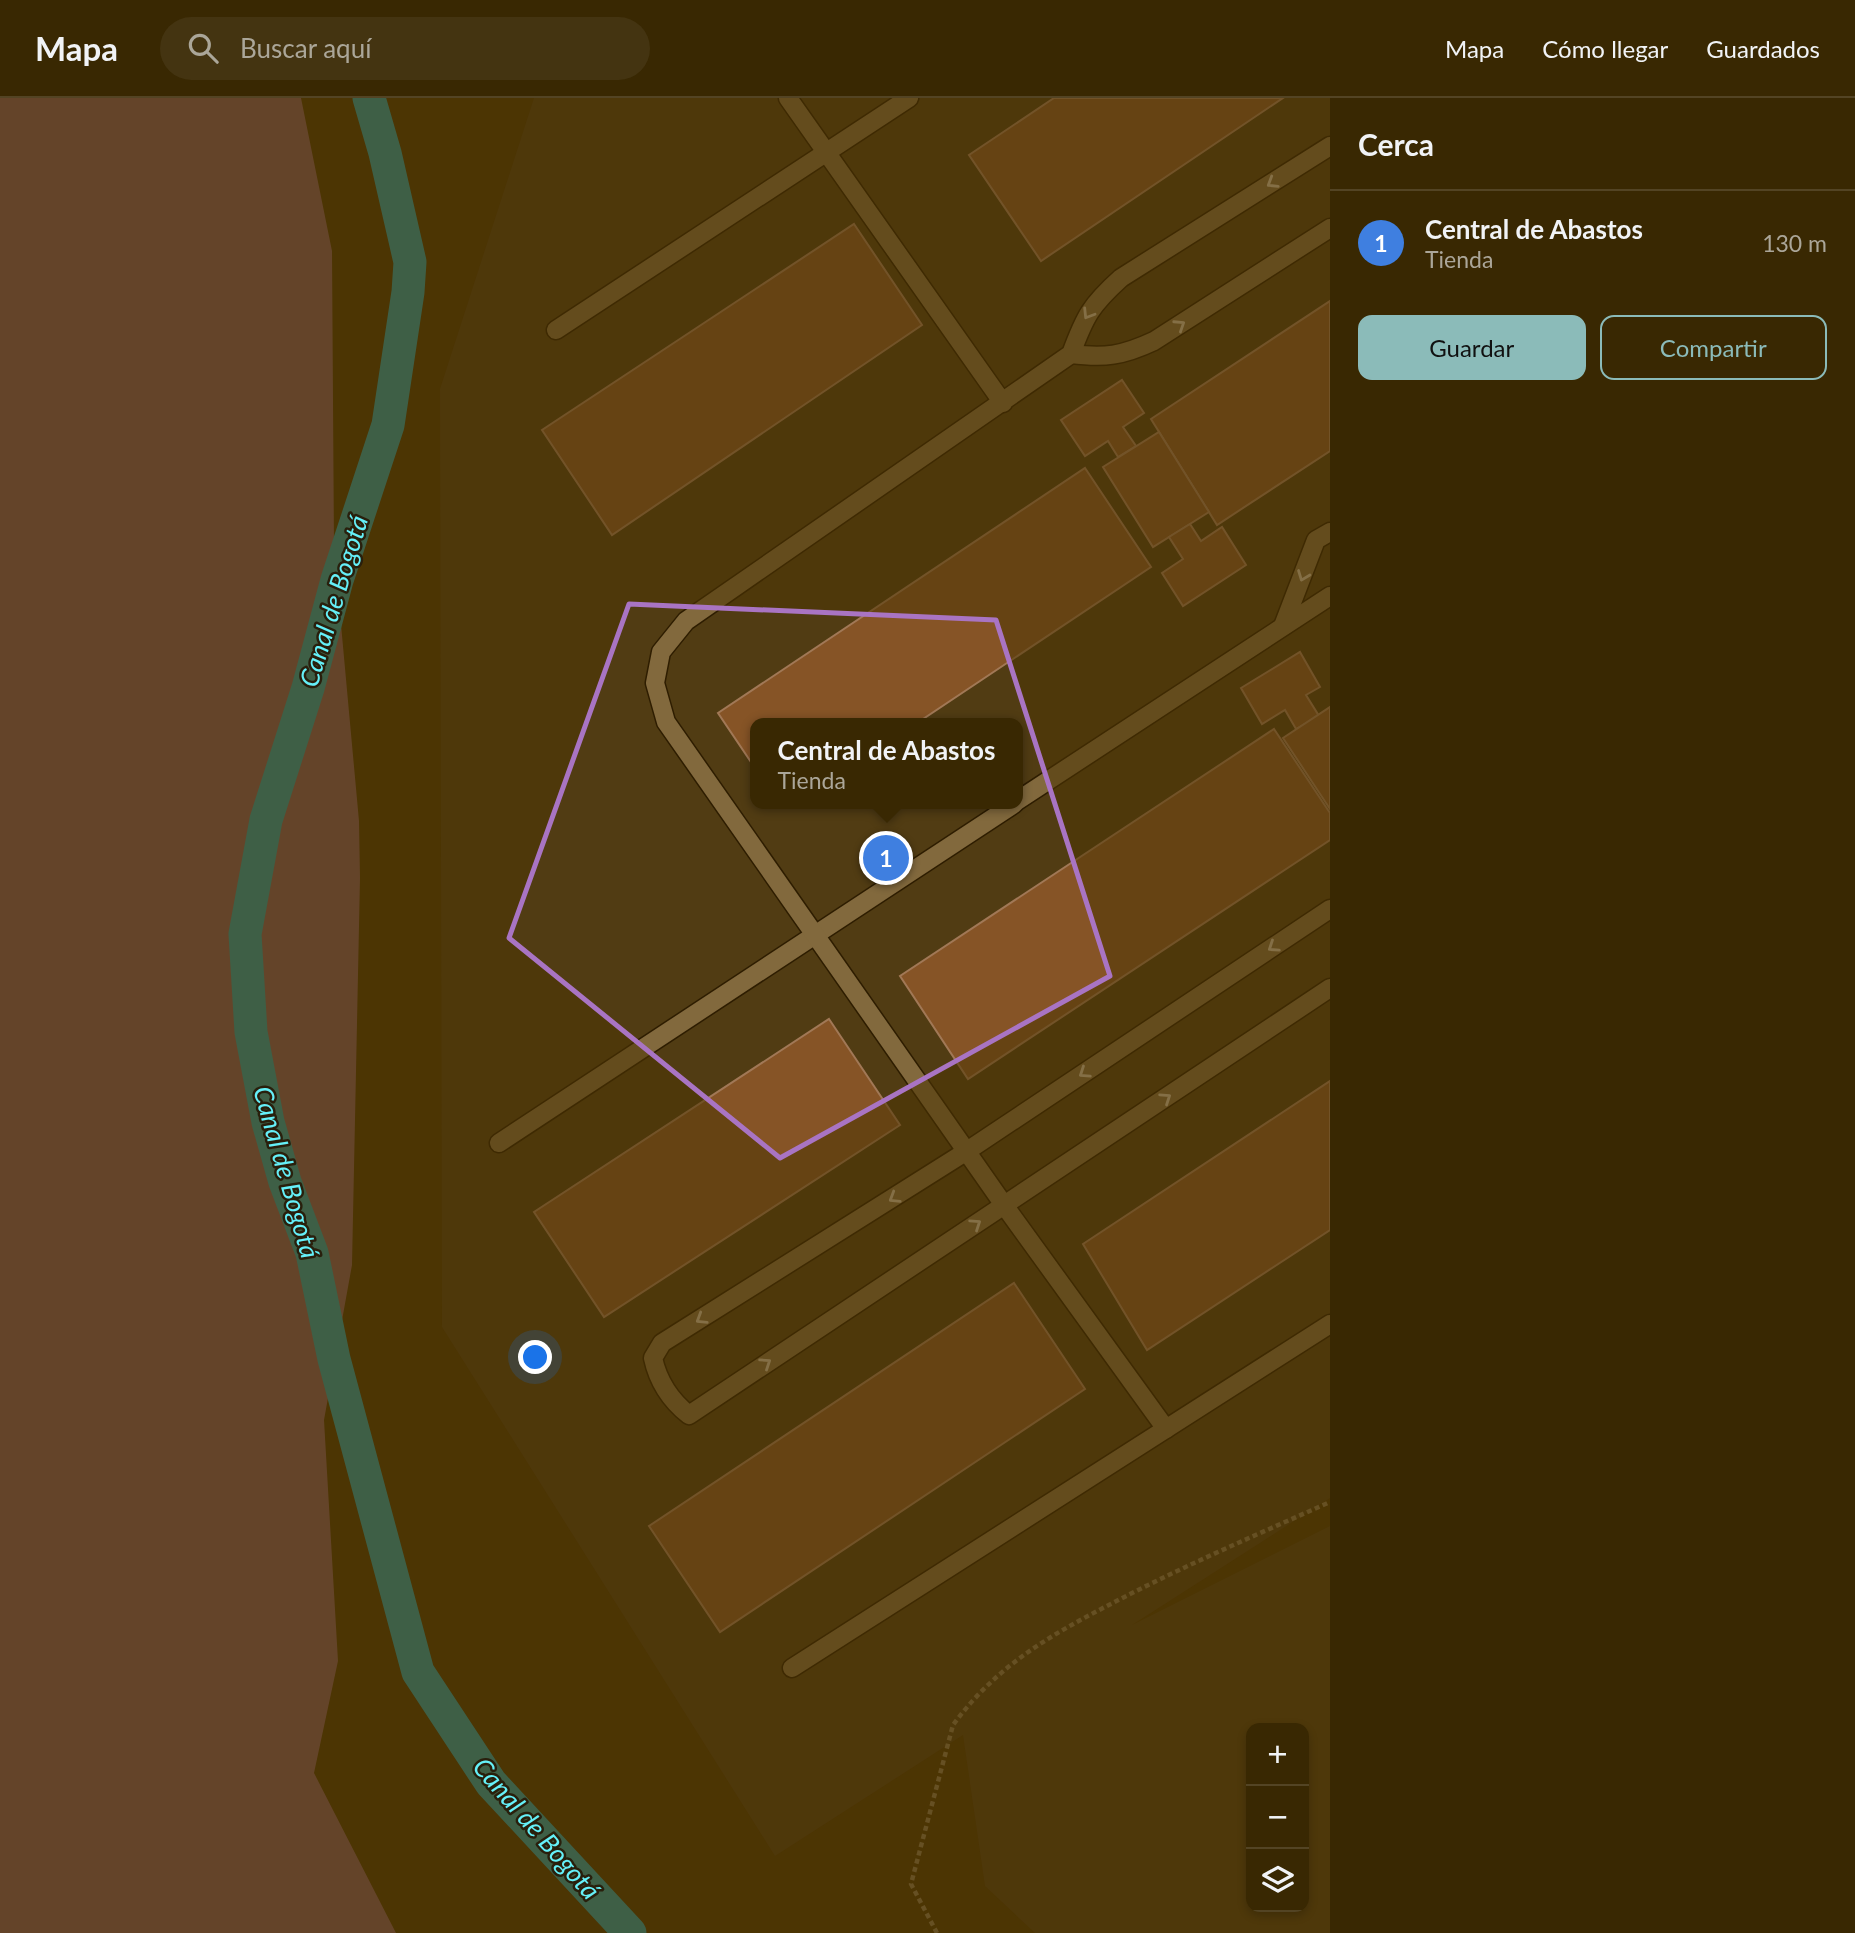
<!DOCTYPE html>
<html lang="es">
<head>
<meta charset="utf-8">
<style>
	:root { --surface:#392802; --page:#443411; --text:#f1f3f6; --muted:#aba699; --line:#534424; --accent:#8bbbb9 }
	body { margin:0; font-family:Lato,sans-serif; background:var(--page); color:var(--text) }
	.controls { position:absolute; right:21px; bottom:21px; display:grid; overflow:hidden; border-radius:14px; box-shadow:0 4px 10px #0003 }
	.controls button { width:63px; height:63px; display:grid; place-items:center; padding:0; border:0; border-bottom:2px solid var(--line); background:var(--surface); color:var(--text); font:35px sans-serif }
	.you { position:absolute; left:536px; top:1260px; width:24px; height:24px; margin:-18px; border:5px solid #fff; border-radius:50%; background:#1a73e8; box-shadow:0 0 0 10px #1a73e833 }
	.badge { display:grid; place-items:center; width:46px; height:46px; border-radius:50%; background:var(--accent); color:#fff; font-size:23px; font-weight:700 }
	.pin { position:absolute; translate:-50% -50%; border:4px solid #fff; box-shadow:0 2px 7px #0006 }
	.popup { position:absolute; left:750px; top:620px; width:273px; height:91px; box-sizing:border-box; display:grid; place-content:center; border-radius:14px; background:var(--surface); filter:drop-shadow(0 2px 5px #0005); font-size:23px; white-space:nowrap; color:var(--muted) }
	.popup b { font-size:26px; color:var(--text) }
	.popup::after { content:''; position:absolute; left:50%; top:100%; margin-left:-14px; border:14px solid transparent; border-top-color:var(--surface) }
	.list { margin:0; padding:0; list-style:none }
	h2 { display:flex; justify-content:space-between; align-items:center; height:91px; margin:0; padding:0 28px; font-size:30px }
	h2 small { font-size:23px; font-weight:400; color:var(--muted) }
	.list li { display:grid; grid-template-columns:46px 1fr auto; gap:21px; align-items:center; box-sizing:border-box; height:105px; padding:0 28px; border-top:2px solid var(--line) }
	.list b { display:block; font-size:26px; white-space:nowrap }
	.list p { margin:0; font-size:23px; white-space:nowrap; color:var(--muted) }
	.list em { font-size:23px; font-style:normal; color:var(--muted) }
	.actions { display:flex; gap:14px; padding:21px 28px }
	.actions a { flex:1; padding:16px 0; border:2px solid var(--accent); border-radius:14px; text-align:center; font-size:24px; color:var(--accent) }
	.actions .main { background:var(--accent); color:#111 }
	.icon { flex:none; width:38px; height:38px; fill:none; stroke:currentColor; stroke-width:2; stroke-linecap:round; stroke-linejoin:round }
	.map { position:relative; flex:none; width:1330px; height:1835px; overflow:hidden }
	header { display:flex; align-items:center; gap:42px; box-sizing:border-box; height:98px; padding:0 35px; background:var(--surface); border-bottom:2px solid var(--line) }
	header strong { font-size:33px }
	nav { display:flex; gap:38px; margin-inline-start:auto; font-size:24px }
	.search { width:490px; height:63px; background:var(--page); display:flex; align-items:center; gap:18px; box-sizing:border-box; padding:0 24px; border-radius:38px; color:var(--muted); font-size:26px }
	main { display:flex }
	aside { flex:1; background:var(--surface) }
	.map>svg:first-child { display:block }
	.built { fill:#513c13; fill-rule:evenodd }
	.green { fill:#815857 }
	.lines { fill:none; stroke-linecap:round; stroke-linejoin:round }
	.canal { stroke:#2e9298; stroke-width:33 }
	.building { fill:#865426; stroke:#a17856; stroke-width:2 }
	.minor-casing { stroke:#2e1d00; stroke-width:21 }
	.path { stroke:#857149; stroke-width:4.5; stroke-dasharray:5 3.5; stroke-linecap:butt }
	.minor { stroke:#82693d; stroke-width:18 }
	.oneway { stroke:#c8b697 }
	.marked { fill:none; stroke:#a974c3; stroke-width:5; stroke-linejoin:round }
	.labels { text-anchor:middle; dominant-baseline:central; stroke-width:5; stroke-linejoin:round; paint-order:stroke }
	.water-label { font-size:26px; font-style:italic; fill:#65f0f8; stroke:#291f0c }
</style>
</head>
<body>
<header>
<strong>Mapa</strong>
<div class="search"><svg class="icon" aria-label="search" viewBox="0 0 24 24"><circle cx="10" cy="10" r="6"/><path d="M15 15l6 6"/></svg>Buscar aquí</div>
<nav><a>Mapa</a><a>Cómo llegar</a><a>Guardados</a></nav>
</header>
<main>
<div class="map">
<svg width="1330" height="1835" viewBox="0 0 1330 1835">
	<rect width="100%" height="100%" fill="#4c3503"/>
	<path class="built" d="M534,0H1330V1400L1132,1527L1330,1428V1835H1035L985,1788L963,1637L775,1758L442,1229L440,291ZM755,625H1017V706H755ZM1251,1630H1304V1809H1251Z"/>
	<path class="green" d="M0,0H301L332,153L334,450L359,723L360,780L352,1167L324,1322L338,1563L314,1675L396,1835H0Z"/>
	<g class="lines">
		<path class="canal" d="M369,0L385,55L410,164L408,194L388,327L337,482L308,590L266,722L245,836L251,934L268,1024L285,1084L312,1155L334,1261L418,1574L491,1685L630,1835"/>
	</g>
	<g class="building">
		<path d="M1054,0H1283L1041,163L969,57Z"/>
		<path d="M854,126L922,227L612,437L542,332Z"/>
		<path d="M1330,203V353L1217,427L1151,321Z"/>
		<path d="M1122,282L1144,315L1123,329L1136,348L1118,359L1108,343L1085,358L1061,322Z"/>
		<path d="M1159,334L1209,414L1153,449L1103,369Z"/>
		<path d="M1085,370L1151,469L917,625H755V670L718,615Z"/>
		<path d="M1190,426L1201,443L1222,429L1246,467L1183,508L1162,475L1183,461L1169,439Z"/>
		<path d="M1300,554L1320,589L1306,597L1319,618L1296,631L1285,612L1262,626L1241,590Z"/>
		<path d="M1330,609V711L1283,640Z"/>
		<path d="M1274,631L1330,715V742L968,981L900,878Z"/>
		<path d="M829,921L900,1027L604,1219L534,1114Z"/>
		<path d="M1330,983V1132L1147,1252L1083,1146Z"/>
		<path d="M1014,1185L1085,1291L720,1534L649,1428Z"/>
	</g>
	<g class="lines">
		<g class="minor-casing">
			<g id="minor">
				<path d="M788,0L1003,305"/>
				<path d="M556,232L909,0"/>
				<path d="M1071,256C1105,260 1122,258 1154,243L1330,130"/>
				<path d="M1283,528L1316,442L1330,434"/>
				<path d="M1017,703L1330,498"/>
				<path d="M1330,811L967,1053L662,1245L653,1260C658,1283 670,1302 689,1317L1330,890"/>
				<path d="M499,1045L1014,706"/>
				<path d="M1166,1331L1004,1107L666,624L655,585L661,554L686,523L1071,256C1085,218 1091,207 1121,180L1330,48"/>
				<path d="M792,1570L1330,1226"/>
			</g>
		</g>
		<path class="path" d="M937,1835L911,1786L953,1627C1002,1560 1064,1530 1136,1493C1200,1461 1265,1433 1330,1404"/>
		<use href="#minor" class="minor"/>
	</g>
	<defs><path id="oneway-chevron" d="M-2-3.5L2.5 0L-2 3.5" fill="none" stroke-width="1.6" stroke-linecap="round" stroke-linejoin="round" transform="scale(1.75)"/></defs>
	<g class="oneway">
		<use href="#oneway-chevron" transform="translate(1272 85) rotate(148)"/>
		<use href="#oneway-chevron" transform="translate(1088 216) rotate(122)"/>
		<use href="#oneway-chevron" transform="translate(1180 227) rotate(-33)"/>
		<use href="#oneway-chevron" transform="translate(1303 478) rotate(111)"/>
		<use href="#oneway-chevron" transform="translate(1273 849) rotate(146)"/>
		<use href="#oneway-chevron" transform="translate(1084 975) rotate(146)"/>
		<use href="#oneway-chevron" transform="translate(1166 1000) rotate(-34)"/>
		<use href="#oneway-chevron" transform="translate(894 1100) rotate(148)"/>
		<use href="#oneway-chevron" transform="translate(976 1126) rotate(-34)"/>
		<use href="#oneway-chevron" transform="translate(701 1221) rotate(148)"/>
		<use href="#oneway-chevron" transform="translate(766 1265) rotate(-34)"/>
	</g>
	<path d="M0 0H1330V1835H0ZM629,506L996,522L1110,878L780,1060L509,840Z" fill="#4c3503" fill-opacity=".55" fill-rule="evenodd"/>
	<path class="marked" d="M629,506L996,522L1110,878L780,1060L509,840Z"/>
	<g class="labels">
		<g class="water-label">
			<text transform="translate(333 503) rotate(-73)">Canal de Bogotá</text>
			<text transform="translate(287 1074) rotate(74)">Canal de Bogotá</text>
			<text transform="translate(537 1730) rotate(49)">Canal de Bogotá</text>
		</g>
	</g>
</svg>
<div class="controls">
<button>+</button>
<button>−</button>
<button><svg class="icon" aria-label="layers" viewBox="0 0 24 24"><path d="M12 4l9 5-9 5-9-5zM3 14l9 5 9-5"/></svg></button>
</div>
<div class="you"></div>
<div class="pin badge" style="left:886px;top:760px;background:#3f7fe0">1</div>
<div class="popup"><b>Central de Abastos</b>Tienda</div>
</div>
<aside>
<h2>Cerca<small></small></h2>
<ul class="list">
<li><span class="badge" style="background:#3f7fe0">1</span><div><b>Central de Abastos</b><p>Tienda</p></div><em>130 m</em></li>
</ul>
<div class="actions"><a class="main">Guardar</a><a>Compartir</a></div>
</aside>
</main>
</body>
</html>
